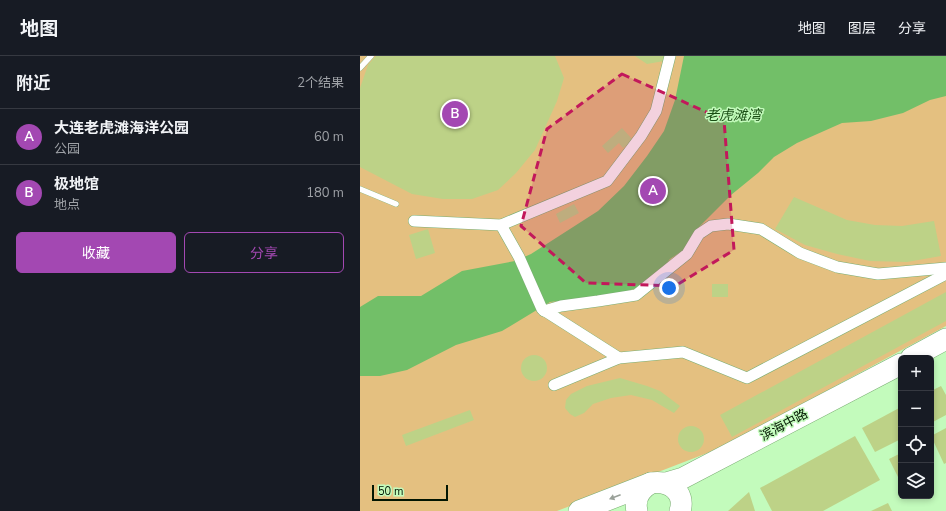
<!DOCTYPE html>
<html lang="zh">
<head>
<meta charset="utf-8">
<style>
	:root { --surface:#171b24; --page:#20242c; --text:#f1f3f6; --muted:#9ea1a6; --line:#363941; --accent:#a348b2 }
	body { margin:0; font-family:"Nunito Sans","Noto Sans SC",sans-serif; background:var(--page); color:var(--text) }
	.controls { position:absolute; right:12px; bottom:12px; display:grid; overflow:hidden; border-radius:6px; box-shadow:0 2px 6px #0003 }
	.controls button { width:36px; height:36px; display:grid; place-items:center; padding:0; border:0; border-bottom:1px solid var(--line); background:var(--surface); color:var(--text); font:20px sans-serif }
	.scale { position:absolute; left:12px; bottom:10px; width:76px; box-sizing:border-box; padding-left:4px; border:2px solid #021501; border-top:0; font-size:11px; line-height:14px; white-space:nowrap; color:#021501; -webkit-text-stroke:3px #c3fbbc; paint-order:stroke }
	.you { position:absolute; left:309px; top:232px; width:14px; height:14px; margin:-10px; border:3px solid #fff; border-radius:50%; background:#1a73e8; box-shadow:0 0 0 6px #1a73e833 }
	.badge { display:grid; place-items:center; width:26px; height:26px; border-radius:50%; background:var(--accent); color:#fff; font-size:13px; font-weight:700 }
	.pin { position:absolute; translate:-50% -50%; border:2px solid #fff; box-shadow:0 1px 4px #0006 }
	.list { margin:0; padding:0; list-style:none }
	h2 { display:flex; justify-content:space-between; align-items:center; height:52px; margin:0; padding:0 16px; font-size:17px }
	h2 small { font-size:13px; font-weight:400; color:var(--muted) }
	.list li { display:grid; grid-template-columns:26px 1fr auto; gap:12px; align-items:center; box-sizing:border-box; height:56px; padding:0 16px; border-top:1px solid var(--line) }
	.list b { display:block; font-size:15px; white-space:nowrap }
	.list p { margin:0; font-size:13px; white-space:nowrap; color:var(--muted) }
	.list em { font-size:13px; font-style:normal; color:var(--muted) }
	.actions { display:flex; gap:8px; padding:12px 16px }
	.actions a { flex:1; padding:9px 0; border:1px solid var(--accent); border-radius:6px; text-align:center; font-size:14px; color:var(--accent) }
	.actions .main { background:var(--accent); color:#fff }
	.icon { flex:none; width:22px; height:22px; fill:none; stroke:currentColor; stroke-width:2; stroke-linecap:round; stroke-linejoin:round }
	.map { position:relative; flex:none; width:586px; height:455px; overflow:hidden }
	header { display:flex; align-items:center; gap:24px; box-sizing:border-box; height:56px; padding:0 20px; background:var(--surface); border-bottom:1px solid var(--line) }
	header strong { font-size:19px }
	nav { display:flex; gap:22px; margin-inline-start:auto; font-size:14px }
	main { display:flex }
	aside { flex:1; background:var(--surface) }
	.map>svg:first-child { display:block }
	.green { fill:#e4c080 }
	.water { fill:#72bf68 }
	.building { fill:#bdd287 }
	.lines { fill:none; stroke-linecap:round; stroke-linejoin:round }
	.lane-casing { stroke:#79ad72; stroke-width:6 }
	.street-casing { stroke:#79ad72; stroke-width:12 }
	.highway-casing { stroke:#79ad72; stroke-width:22 }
	.lane { stroke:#fff; stroke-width:5.5 }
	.street { stroke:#fff; stroke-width:11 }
	.highway { stroke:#fff; stroke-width:21 }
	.oneway { fill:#9aa199 }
	.marked { fill:#c2185b; fill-opacity:0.2; stroke:#c2185b; stroke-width:3; stroke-dasharray:8 5; stroke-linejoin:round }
	.labels { text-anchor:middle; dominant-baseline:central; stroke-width:3; stroke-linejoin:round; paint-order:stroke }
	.street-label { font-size:13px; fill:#021501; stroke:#c3fbbc }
	.water-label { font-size:14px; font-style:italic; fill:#184c12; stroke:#c3fbbc }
</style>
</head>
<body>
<header>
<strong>地图</strong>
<nav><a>地图</a><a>图层</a><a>分享</a></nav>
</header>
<main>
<aside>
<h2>附近<small>2个结果</small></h2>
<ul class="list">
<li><span class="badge">A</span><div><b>大连老虎滩海洋公园</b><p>公园</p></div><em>60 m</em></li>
<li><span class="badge">B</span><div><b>极地馆</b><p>地点</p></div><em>180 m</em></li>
</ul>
<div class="actions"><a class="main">收藏</a><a>分享</a></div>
</aside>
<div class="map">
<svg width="586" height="455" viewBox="0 0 586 455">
	<rect width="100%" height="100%" fill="#c3fbbc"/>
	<path class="green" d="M0,0H586V270L363,391L197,455H0Z"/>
	<path class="water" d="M324,0H586V40L570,44L543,57L511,65L482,67L437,87L414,101L398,117L371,139L336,174L325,193L310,203L298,218L286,228L263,237L190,246L142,275L96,289L47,314L20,320H0V251L18,240H61L102,215L155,205L171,198L238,155L264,130L287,100L304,75L315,44Z"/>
	<g class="building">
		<path d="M16,0H195L204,22L197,45L175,94L156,117L138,134L112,143H83L52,138L0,111V32L8,9Z"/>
		<path d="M275,0H304V5L287,8Z"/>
		<path d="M262,72L273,84L263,92L259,87L248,97L242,90Z"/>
		<path d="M434,141L487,164L515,169L542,170L574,165L581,200L547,206L510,205L477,198L445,189L415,173Z"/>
		<path d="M214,148L219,157L200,167L196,158Z"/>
		<path d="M68,173L75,197L56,203L49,179Z"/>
		<rect x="352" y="228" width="16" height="13"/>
		<path d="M586,236V265L372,381L360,359Z"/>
		<circle cx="174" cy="312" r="13"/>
		<path d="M260,322L287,330L300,335L320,350L314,357L292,344L271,339L251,342L233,348L224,357L215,361L210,358L205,352L206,344L211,338L227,330Z"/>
		<path d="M581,330L586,339V359L571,367V335Z"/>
		<path d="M541,351V383L515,396L502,372Z"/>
		<path d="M110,354L114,364L46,390L42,379Z"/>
		<circle cx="331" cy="383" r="13"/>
		<path d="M586,372V407L584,408L571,380Z"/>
		<path d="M495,380L520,424L463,455H412L400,432Z"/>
		<path d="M541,397V427L529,403Z"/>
		<path d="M389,436L395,455H368Z"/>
		<path d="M528,447L532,455H511Z"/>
	</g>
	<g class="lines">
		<g class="lane-casing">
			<g id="lane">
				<path d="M0,12L11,0"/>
				<path d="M0,133L36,148"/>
			</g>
		</g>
		<g class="street-casing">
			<g id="street">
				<path d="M54,165L141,169L247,125L281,80L296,55L310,0"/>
				<path d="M141,169L159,201L182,253L259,302"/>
				<path d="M184,255L201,250L238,245L276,239L327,198L339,178L351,170L368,168L401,173L440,197L477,211L518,218L586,212"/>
				<path d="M194,329L259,302L323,296L387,322L586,218"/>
			</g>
		</g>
		<g class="highway-casing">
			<g id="highway">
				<path d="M551,302L586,283"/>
				<path d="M306,427L323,422L541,308"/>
				<path d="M219,455L291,427C309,424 326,436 320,455"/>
				<path d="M277,455C274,443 280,433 291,427"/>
			</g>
		</g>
		<use href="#lane" class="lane"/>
		<use href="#street" class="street"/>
		<use href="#highway" class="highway"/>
	</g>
	<defs><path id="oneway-solid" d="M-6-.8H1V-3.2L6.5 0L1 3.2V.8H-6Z"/></defs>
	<use class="oneway" href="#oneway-solid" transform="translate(255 441) rotate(159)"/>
	<path class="marked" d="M262,18L364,64L374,194L315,230L226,227L161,170L187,73Z"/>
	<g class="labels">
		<g class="street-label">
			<text transform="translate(424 369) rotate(-28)">滨海中路</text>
		</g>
		<g class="water-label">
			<text x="373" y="59">老虎滩湾</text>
		</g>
	</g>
</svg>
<div class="controls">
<button>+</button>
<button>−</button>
<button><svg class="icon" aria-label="locate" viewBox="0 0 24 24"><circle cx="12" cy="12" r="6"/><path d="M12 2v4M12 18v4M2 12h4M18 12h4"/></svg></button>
<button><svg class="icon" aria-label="layers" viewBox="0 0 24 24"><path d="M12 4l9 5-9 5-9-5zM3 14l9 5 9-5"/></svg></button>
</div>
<div class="scale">50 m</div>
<div class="you"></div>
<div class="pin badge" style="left:293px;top:135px">A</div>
<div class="pin badge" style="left:95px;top:58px">B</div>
</div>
</main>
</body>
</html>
